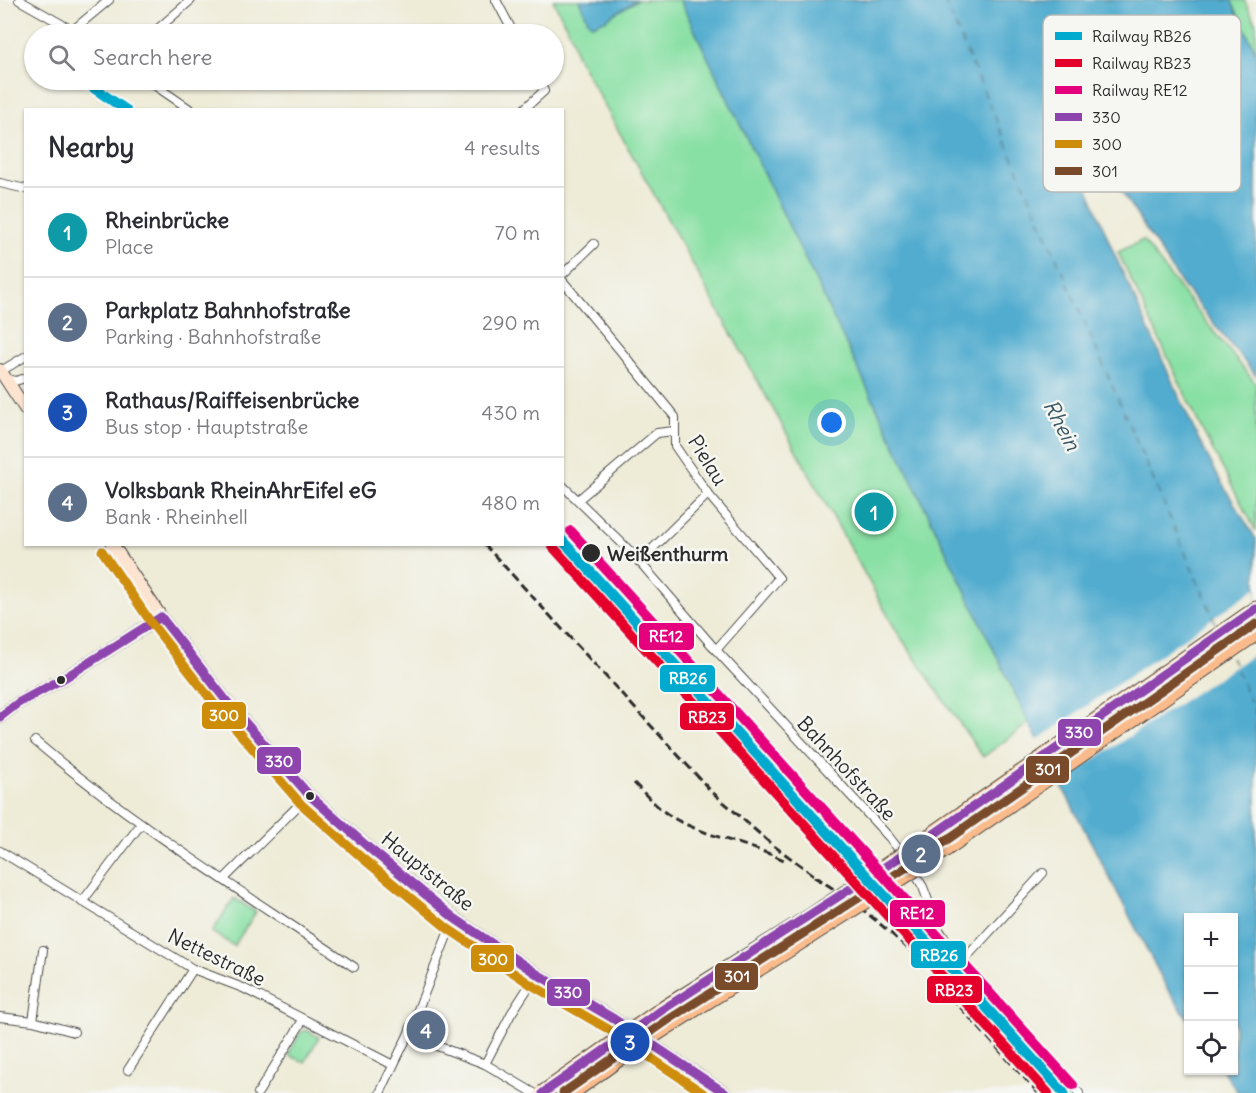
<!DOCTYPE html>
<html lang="en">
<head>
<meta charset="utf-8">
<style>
	:root { --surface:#fff; --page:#f7f7f7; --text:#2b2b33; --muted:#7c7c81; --line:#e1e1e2; --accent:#0b8043 }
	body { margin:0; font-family:Delius,sans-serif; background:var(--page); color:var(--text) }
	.controls { position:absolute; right:18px; bottom:18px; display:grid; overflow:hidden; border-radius:0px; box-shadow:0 2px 4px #0004 }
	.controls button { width:54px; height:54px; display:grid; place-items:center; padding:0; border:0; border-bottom:2px solid var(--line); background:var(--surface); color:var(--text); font:30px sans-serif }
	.you { position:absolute; left:832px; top:423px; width:21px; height:21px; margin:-15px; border:4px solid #fff; border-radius:50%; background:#1a73e8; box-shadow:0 0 0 9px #1a73e833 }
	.badge { display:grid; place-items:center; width:39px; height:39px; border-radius:50%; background:var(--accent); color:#fff; font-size:20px; font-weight:700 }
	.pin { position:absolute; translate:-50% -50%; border:3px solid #fff; box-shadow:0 2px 6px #0006 }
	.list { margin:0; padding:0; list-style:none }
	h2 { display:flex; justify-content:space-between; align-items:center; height:78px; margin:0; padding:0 24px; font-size:26px }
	h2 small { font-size:20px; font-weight:400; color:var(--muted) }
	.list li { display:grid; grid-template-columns:39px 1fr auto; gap:18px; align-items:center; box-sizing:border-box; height:90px; padding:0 24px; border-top:2px solid var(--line) }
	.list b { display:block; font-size:22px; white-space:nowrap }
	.list p { margin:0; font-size:20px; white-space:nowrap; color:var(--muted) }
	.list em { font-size:20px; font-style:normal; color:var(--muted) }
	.icon { flex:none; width:33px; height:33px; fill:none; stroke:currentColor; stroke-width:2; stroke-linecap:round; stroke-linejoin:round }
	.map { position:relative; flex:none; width:1256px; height:1093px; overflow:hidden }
	.search { position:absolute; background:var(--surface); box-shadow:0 2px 4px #0004; left:24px; top:24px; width:540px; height:66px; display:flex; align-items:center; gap:15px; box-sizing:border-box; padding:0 21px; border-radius:33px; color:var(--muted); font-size:22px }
	.panel { position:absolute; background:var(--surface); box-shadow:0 2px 4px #0004; left:24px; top:108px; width:540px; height:438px; border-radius:0px }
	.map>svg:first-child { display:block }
	.green { fill:#89e0a4; stroke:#5a8668; stroke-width:1.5 }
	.water { fill:#51accf; stroke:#3e6c7d; stroke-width:1.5 }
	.pier { fill:#eeebd7 }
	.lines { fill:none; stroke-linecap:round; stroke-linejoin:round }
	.ferry { stroke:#385864; stroke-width:1.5; stroke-dasharray:8 6; stroke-linecap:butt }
	.street-casing { stroke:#484845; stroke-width:10 }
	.secondary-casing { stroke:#484845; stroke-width:14 }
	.highway-casing { stroke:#484845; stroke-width:17 }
	.street { stroke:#fff; stroke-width:8 }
	.secondary { stroke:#fde4d1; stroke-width:12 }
	.highway { stroke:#fabb8c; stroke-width:15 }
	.rail { stroke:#2b2b2b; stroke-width:3; stroke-dasharray:9 4.5; stroke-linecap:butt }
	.highway-bridge-casing { stroke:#484845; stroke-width:17; stroke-linecap:butt }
	.highway-bridge { stroke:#fabb8c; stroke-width:15 }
	.bus-1-casing { stroke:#f6f6f2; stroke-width:14 }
	.bus-2-casing { stroke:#f6f6f2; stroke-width:14 }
	.bus-3-casing { stroke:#f6f6f2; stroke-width:14 }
	.bus-1 { stroke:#8e44ad; stroke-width:9 }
	.bus-2 { stroke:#ce8d09; stroke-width:9 }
	.bus-3 { stroke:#7a4b2a; stroke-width:9 }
	.rail-1-casing { stroke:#f6f6f2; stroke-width:15 }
	.rail-2-casing { stroke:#f6f6f2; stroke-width:15 }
	.rail-3-casing { stroke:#f6f6f2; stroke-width:15 }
	.rail-1 { stroke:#00a9ce; stroke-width:10 }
	.rail-2 { stroke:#e4002b; stroke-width:10 }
	.rail-3 { stroke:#e5007d; stroke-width:10 }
	.stop-dot { fill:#2b2b2b; stroke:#f6f6f2; stroke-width:2 }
	.labels { text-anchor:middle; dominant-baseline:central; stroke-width:5; stroke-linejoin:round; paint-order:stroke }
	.street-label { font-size:20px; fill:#2b2b2b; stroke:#f6f6f2 }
	.stop-label { font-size:20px; font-weight:bold; fill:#2b2b2b; stroke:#f6f6f2; text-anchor:start }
	.water-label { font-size:21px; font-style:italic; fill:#385864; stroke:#f6f6f2 }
	.key { fill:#f6f6f2; stroke:#b9b9b6; stroke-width:1.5 }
	.key-label { font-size:16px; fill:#2b2b2b }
	.line-badge { stroke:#f6f6f2; stroke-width:2 }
	.badge-label { font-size:16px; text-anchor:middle; font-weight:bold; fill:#fff }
</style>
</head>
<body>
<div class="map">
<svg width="1256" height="1093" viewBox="0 0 1256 1093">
	<rect width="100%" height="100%" fill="#f6f6f2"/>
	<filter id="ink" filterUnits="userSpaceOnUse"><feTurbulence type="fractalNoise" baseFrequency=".0167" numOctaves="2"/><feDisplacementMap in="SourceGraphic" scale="12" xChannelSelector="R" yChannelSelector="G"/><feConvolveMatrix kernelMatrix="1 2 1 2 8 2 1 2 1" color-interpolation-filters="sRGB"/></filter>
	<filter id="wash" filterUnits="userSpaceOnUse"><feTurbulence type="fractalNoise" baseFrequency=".008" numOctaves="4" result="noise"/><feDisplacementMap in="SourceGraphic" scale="24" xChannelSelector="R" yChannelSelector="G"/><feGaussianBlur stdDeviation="1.35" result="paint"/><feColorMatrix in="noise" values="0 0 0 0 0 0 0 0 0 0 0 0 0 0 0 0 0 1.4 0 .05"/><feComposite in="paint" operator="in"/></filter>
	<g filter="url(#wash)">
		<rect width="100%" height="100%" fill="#eeebd7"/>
		<g class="green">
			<path d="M553,0H579L589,22L594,25L637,0H680L1029,723L983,757L897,632L576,54L572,37Z"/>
			<path d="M1231,0H1244L1256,24V52Z"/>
			<path d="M1143,240L1179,288L1256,384V531L1201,428L1118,252Z"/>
			<path d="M234,898L256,912L234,946L212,932Z"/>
			<path d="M306,1030L319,1037L305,1062L288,1055L301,1032Z"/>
		</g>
		<g class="water">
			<path d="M579,0H637L605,20L592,25L589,22Z"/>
			<path d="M680,0H1231L1256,52V376L1181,283L1076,122L1068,127L1077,161L1113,251L1197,436L1221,482L1256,539V1093H1238L1223,1071L1234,1070V918H1188V1019L1168,990L1029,723Z"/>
		</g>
		<path class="pier" d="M1256,588V653L1057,784L1035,742Z"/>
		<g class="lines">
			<g class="ferry">
				<path d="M944,0L1218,628"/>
				<path d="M1231,657L1256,714"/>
			</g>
		</g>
	</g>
	<g filter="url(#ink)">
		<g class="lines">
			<g class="street-casing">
				<g id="street">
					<path d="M19,0L79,34"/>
					<path d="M496,0L514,34"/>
					<path d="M73,30L109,0"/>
					<path d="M152,34L191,0"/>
					<path d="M147,80L191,110"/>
					<path d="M523,110L544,91L538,80"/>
					<path d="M0,183L26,189"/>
					<path d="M562,275L594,244"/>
					<path d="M562,280L675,417V446L708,494L779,578L716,650"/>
					<path d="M1,371L26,356"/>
					<path d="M6,379L15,381L26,378"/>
					<path d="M562,485L632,553L716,650L889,837L907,860L923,887L939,930L962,962L1079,1093"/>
					<path d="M578,500L657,433L674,431"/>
					<path d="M639,562L708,494"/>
					<path d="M35,741C134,825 246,894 354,967"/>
					<path d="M0,851L193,969L243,988L393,1065"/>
					<path d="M224,879L309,795"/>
					<path d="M82,902L141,824"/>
					<path d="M962,962L1043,873"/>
					<path d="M0,1017L33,1021L74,1032"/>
					<path d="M33,1021L43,950"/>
					<path d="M408,1035L485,1064L534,1093"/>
					<path d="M485,1064L511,1014L537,974"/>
					<path d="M128,1070L193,969"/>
					<path d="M258,1093L303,1020"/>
					<path d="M380,1093L408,1035L454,918"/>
				</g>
			</g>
			<g class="secondary-casing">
				<g id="secondary">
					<path d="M0,370L26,410"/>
					<path d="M112,544L161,617L228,703L309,795L369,848L454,918L537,974L614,1019L725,1093"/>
					<path d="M0,717L18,703L66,677L161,617"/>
				</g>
			</g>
			<g class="highway-casing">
				<g id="highway">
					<path d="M920,843L1256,609"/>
					<path d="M931,859L1256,633"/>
				</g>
			</g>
			<use href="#street" class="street"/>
			<use href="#secondary" class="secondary"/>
			<use href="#highway" class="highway"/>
			<g class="rail">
				<path d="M484,544L711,791L770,843L822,881"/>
				<path d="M634,783C647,796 660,811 677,820C711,838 750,844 786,861"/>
				<path d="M814,877C866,906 910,951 954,991"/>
				<path d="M942,987L1038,1093"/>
			</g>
			<g class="highway-bridge-casing">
				<g id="highway-bridge">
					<path d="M543,1093L658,1012L809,917L920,843"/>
					<path d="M571,1093L635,1047L931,859"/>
				</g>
			</g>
			<use href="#highway-bridge" class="highway-bridge"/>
			<g class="bus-1-casing">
				<g id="bus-1">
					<path d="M161,617L228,703L309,795L369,848L454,918L537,974L614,1019L725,1093"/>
					<path d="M0,717L18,703L66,677L161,617"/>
					<path d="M543,1093L662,1010L914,848L1256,609"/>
				</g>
			</g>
			<g class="bus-2-casing">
				<path id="bus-2" d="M102,551L152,624L219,710L301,804L361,857L447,928L530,984L608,1029L703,1093"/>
			</g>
			<g class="bus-3-casing">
				<path id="bus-3" d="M563,1093L668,1020L921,858L1256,624"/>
			</g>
			<use href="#bus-1" class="bus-1"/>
			<use href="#bus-2" class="bus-2"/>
			<use href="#bus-3" class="bus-3"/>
			<g class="rail-1-casing">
				<g id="rail-1">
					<path d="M82,80L126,110"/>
					<path d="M562,540L1064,1093"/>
				</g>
			</g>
			<g class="rail-2-casing">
				<path id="rail-2" d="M553,547L1048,1093"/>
			</g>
			<g class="rail-3-casing">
				<path id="rail-3" d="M571,531L1073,1085"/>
			</g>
			<use href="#rail-1" class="rail-1"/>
			<use href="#rail-2" class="rail-2"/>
			<use href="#rail-3" class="rail-3"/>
		</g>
	</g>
	<g class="stop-dot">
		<circle cx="591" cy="553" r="10"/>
		<circle cx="61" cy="680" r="5"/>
		<circle cx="310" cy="796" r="5"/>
	</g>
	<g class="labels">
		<g class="street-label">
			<text transform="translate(708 460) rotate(58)">Pielau</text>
			<text transform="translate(847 768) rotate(47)">Bahnhofstraße</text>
			<text transform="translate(428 871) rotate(39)">Hauptstraße</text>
			<text transform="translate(217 957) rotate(26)">Nettestraße</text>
		</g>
		<g class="stop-label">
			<text x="607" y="553">Weißenthurm</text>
		</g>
		<g class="water-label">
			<text transform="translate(1062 425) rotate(62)">Rhein</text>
		</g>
	</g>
	<rect x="1043" y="15" width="198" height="177" rx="9" class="key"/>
	<rect x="1055" y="32" width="27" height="8" fill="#00a9ce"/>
	<rect x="1055" y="59" width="27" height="8" fill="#e4002b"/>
	<rect x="1055" y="86" width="27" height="8" fill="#e5007d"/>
	<rect x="1055" y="113" width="27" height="8" fill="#8e44ad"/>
	<rect x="1055" y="140" width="27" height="8" fill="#ce8d09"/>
	<rect x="1055" y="167" width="27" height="8" fill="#7a4b2a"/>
	<g class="key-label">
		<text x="1092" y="42">Railway RB26</text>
		<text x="1092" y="69">Railway RB23</text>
		<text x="1092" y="96">Railway RE12</text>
		<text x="1092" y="123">330</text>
		<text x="1092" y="150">300</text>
		<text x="1092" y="177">301</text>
	</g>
	<g class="line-badge">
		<rect x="638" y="622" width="57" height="29" rx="6" fill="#e5007d"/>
		<rect x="659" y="664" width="57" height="29" rx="6" fill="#00a9ce"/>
		<rect x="201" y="701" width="46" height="29" rx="6" fill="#ce8d09"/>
		<rect x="679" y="702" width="56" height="29" rx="6" fill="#e4002b"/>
		<rect x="1057" y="718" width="45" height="29" rx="6" fill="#8e44ad"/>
		<rect x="256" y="746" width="46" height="29" rx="6" fill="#8e44ad"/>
		<rect x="1025" y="755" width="45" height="29" rx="6" fill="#7a4b2a"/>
		<rect x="889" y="899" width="57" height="29" rx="6" fill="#e5007d"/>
		<rect x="910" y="940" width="57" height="29" rx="6" fill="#00a9ce"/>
		<rect x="470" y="944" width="45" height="29" rx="6" fill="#ce8d09"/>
		<rect x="714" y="962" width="45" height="29" rx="6" fill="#7a4b2a"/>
		<rect x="926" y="975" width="57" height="29" rx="6" fill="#e4002b"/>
		<rect x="546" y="978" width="45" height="29" rx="6" fill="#8e44ad"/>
	</g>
	<g class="badge-label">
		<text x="666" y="642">RE12</text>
		<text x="688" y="684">RB26</text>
		<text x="224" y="721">300</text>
		<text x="707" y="723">RB23</text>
		<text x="1079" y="738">330</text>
		<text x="279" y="767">330</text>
		<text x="1048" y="775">301</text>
		<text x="917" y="919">RE12</text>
		<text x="939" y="961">RB26</text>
		<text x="493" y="965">300</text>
		<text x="737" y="982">301</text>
		<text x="954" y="996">RB23</text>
		<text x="568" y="998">330</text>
	</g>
</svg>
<div class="controls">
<button>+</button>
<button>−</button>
<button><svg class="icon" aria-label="locate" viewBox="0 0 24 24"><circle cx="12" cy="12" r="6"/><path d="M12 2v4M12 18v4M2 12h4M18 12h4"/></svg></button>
</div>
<div class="you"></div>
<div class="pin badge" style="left:874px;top:512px;background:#0f9aa8">1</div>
<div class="pin badge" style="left:921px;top:854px;background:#5c6f8a">2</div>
<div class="pin badge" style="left:630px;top:1042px;background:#1a4fb4">3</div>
<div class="pin badge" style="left:426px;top:1030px;background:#5c6f8a">4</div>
<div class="search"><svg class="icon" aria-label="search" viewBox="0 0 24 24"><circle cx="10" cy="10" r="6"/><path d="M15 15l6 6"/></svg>Search here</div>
<section class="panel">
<h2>Nearby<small>4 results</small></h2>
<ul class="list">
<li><span class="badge" style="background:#0f9aa8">1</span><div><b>Rheinbrücke</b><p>Place</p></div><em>70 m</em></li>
<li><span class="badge" style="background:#5c6f8a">2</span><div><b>Parkplatz Bahnhofstraße</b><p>Parking · Bahnhofstraße</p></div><em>290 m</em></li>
<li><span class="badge" style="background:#1a4fb4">3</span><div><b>Rathaus/Raiffeisenbrücke</b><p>Bus stop · Hauptstraße</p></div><em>430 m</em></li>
<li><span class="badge" style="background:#5c6f8a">4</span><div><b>Volksbank RheinAhrEifel eG</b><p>Bank · Rheinhell</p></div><em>480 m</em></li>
</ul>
</section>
</div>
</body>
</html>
